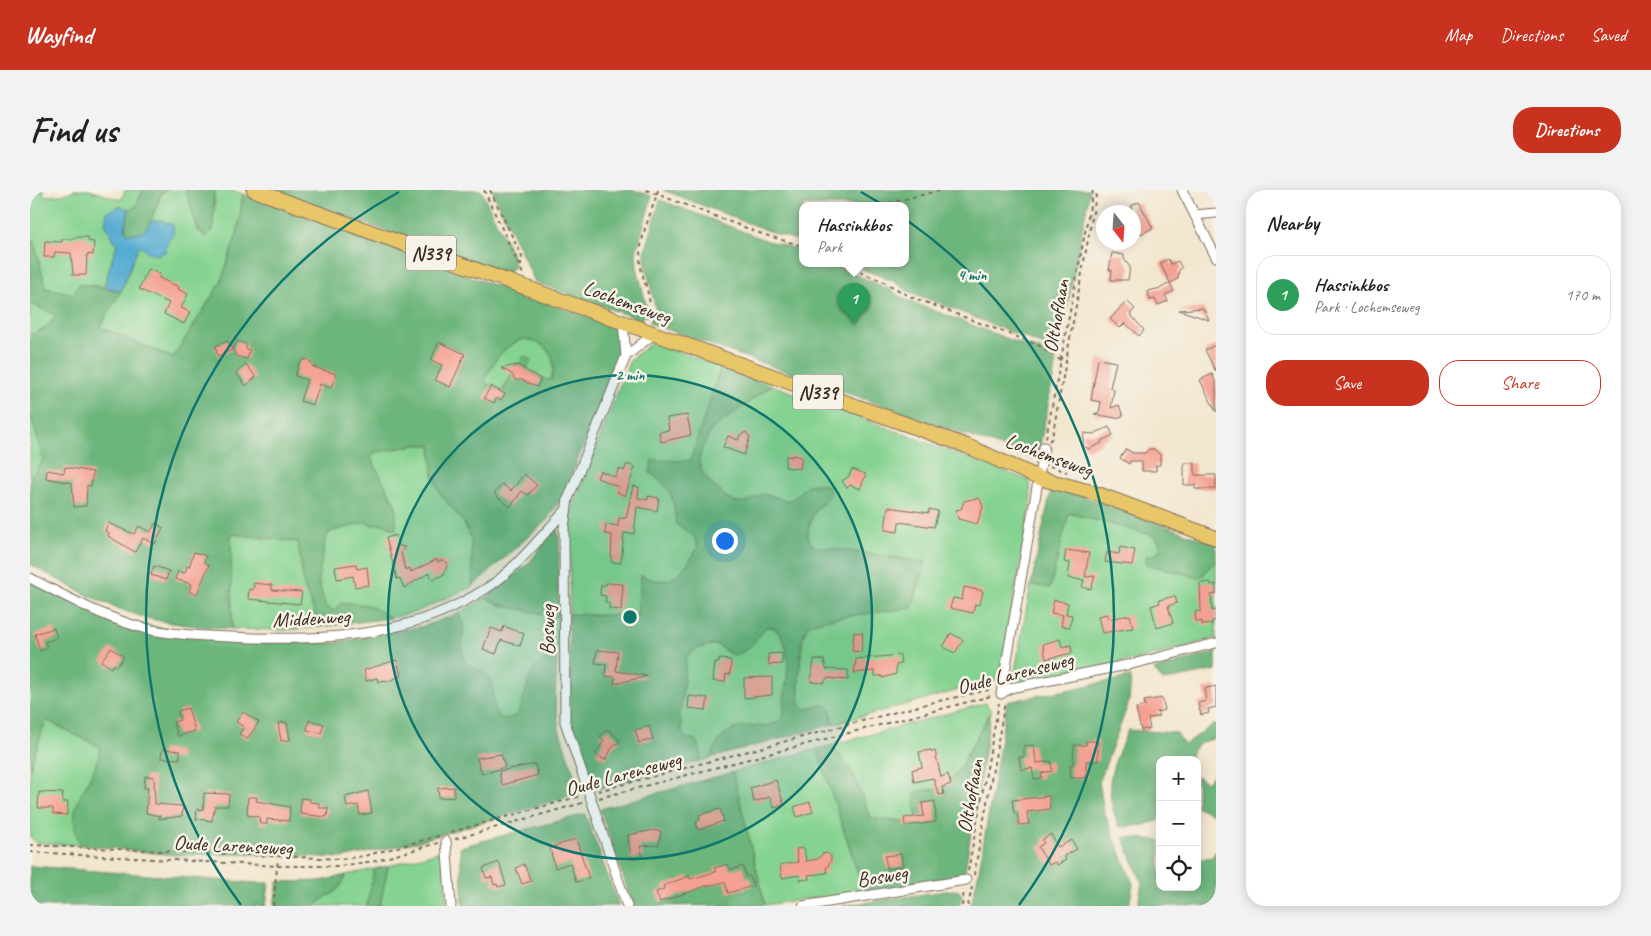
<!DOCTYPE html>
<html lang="en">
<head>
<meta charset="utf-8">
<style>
	:root { --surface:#fff; --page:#f2f2f2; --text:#222; --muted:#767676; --line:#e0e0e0; --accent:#c8321e }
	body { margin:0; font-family:Caveat,sans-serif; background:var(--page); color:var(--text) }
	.controls { position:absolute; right:15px; bottom:15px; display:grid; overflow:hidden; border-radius:10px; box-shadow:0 2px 12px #0003 }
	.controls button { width:45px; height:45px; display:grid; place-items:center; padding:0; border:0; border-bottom:1px solid var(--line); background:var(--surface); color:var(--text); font:25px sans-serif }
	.compass { position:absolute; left:1066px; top:15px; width:45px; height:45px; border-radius:50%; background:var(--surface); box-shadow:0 2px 12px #0003; rotate:163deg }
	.you { position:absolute; left:694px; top:350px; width:18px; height:18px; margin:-12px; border:4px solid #fff; border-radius:50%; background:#1a73e8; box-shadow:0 0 0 8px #1a73e833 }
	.badge { display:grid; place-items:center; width:32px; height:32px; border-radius:50%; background:var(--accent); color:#fff; font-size:16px; font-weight:700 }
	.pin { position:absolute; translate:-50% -41px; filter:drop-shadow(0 1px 2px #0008) }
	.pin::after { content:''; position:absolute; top:26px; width:18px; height:15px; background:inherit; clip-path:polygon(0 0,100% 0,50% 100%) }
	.popup { position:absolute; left:769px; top:12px; width:110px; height:65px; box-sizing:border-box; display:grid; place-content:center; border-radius:10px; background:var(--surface); filter:drop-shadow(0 1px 4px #0005); font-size:16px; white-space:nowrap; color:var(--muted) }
	.popup b { font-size:19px; color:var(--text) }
	.popup::after { content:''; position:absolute; left:50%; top:100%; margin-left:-10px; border:10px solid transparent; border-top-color:var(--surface) }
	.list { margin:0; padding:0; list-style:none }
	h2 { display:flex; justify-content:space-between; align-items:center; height:65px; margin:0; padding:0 20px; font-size:21px }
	h2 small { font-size:16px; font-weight:400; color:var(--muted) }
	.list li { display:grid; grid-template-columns:32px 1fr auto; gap:15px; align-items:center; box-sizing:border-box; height:80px; margin:0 10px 10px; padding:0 10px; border:1px solid var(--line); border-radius:20px }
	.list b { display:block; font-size:19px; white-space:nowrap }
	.list p { margin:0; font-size:16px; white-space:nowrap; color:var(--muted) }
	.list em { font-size:16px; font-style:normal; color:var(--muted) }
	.actions { display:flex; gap:10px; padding:15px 20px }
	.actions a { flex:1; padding:11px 0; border:1px solid var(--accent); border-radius:20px; text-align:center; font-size:18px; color:var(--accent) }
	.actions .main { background:var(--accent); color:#fff }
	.icon { flex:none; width:28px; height:28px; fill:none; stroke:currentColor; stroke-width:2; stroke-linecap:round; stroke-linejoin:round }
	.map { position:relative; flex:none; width:1186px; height:716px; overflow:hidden; border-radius:20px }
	header { display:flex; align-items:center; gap:30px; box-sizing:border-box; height:70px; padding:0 25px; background:var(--accent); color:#fff }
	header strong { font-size:24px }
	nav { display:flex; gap:28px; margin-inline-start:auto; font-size:18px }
	.intro { display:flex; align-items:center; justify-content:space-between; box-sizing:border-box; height:120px; padding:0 30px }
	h1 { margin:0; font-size:35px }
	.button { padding:12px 22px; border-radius:20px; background:var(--accent); color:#fff; font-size:18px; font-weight:700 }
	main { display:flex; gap:30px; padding:0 30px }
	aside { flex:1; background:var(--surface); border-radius:20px; box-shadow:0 2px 12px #0003 }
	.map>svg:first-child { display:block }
	.green { fill:#85d391; stroke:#607e58 }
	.forest { fill:#6cb57b; stroke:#54704c; fill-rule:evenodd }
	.water { fill:#55acd2; stroke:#486b78 }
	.building { fill:#f4a092 }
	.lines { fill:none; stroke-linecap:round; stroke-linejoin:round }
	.street-casing { stroke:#7b6c5c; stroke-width:11 }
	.primary-casing { stroke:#7b6c5c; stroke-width:16 }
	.path { stroke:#7b6c5c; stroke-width:2; stroke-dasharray:4 4; stroke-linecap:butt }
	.street { stroke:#fff; stroke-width:9 }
	.primary { stroke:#e9c769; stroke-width:14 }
	.ring { fill:none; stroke:#0f766e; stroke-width:2.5 }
	.labels { text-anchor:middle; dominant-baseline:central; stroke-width:5; stroke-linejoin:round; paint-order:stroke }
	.shield { fill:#f7f3e8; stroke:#73665b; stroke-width:1 }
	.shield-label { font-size:20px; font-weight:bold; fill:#3b2a1e }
	.street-label { font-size:21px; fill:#3b2a1e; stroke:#f7f3e8 }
	.centre { fill:#0f766e; stroke:#f7f3e8; stroke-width:2.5 }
	.ring-label { font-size:15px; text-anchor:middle; font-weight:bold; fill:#0f766e; stroke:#f7f3e8; stroke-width:5; stroke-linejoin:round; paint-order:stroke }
</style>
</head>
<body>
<header>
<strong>Wayfind</strong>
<nav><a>Map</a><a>Directions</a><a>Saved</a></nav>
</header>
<div class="intro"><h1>Find us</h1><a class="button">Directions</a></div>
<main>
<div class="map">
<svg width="1186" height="716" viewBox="0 0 1186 716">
	<rect width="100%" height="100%" fill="#f7f3e8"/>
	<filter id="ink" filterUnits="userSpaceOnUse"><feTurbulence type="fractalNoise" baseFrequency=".02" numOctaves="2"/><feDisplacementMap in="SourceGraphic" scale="10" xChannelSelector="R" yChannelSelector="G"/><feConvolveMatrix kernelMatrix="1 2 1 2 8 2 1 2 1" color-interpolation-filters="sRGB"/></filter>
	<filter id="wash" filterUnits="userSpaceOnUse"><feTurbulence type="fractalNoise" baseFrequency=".0096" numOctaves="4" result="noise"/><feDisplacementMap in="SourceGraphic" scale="20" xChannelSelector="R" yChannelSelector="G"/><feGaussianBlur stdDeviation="1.12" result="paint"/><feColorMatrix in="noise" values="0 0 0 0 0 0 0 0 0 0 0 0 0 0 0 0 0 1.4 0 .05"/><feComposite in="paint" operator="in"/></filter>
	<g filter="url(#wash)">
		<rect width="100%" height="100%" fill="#f3e6cf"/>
		<g class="green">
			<path d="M0,0H14L13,6L32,5L45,0H59L91,10L95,0H113L106,17L99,19L90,16L81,46L87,54L74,97L49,94L44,104L16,98L4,52L0,51Z"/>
			<path d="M137,0H155L160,9L169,43L185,22L184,0H201L213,4L208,40L191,92L143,168L70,137L91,101L109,55L136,61L137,52L144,43L130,30L120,32L132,3Z"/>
			<path d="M0,113L26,125L16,138L0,145Z"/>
			<path d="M495,149C519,154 528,167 521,190L512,189L489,175L484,178L479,177L477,179L482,184L472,202L454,192C463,172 473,154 495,149Z"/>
			<path d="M622,152L691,177L660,272L623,271L620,283C644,300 643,305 646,334L664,346L668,357C654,381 640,401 612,385L607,426L539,424L541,323L600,170Z"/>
			<path d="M742,195L1000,291L1001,313L969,489L804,534L802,524L793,514L776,519L771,517C767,503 770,443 779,434L809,427L871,419L896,372L783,356L778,347L779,336L786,319L794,313L799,298C778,284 771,308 759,310C751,312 744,304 737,305C727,305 720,312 711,313C698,313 671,286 669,272C668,261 675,249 681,240Z"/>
			<path d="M0,221L14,271L0,288Z"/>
			<path d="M385,255H401L403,284L409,302L433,332L441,348L443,396L386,422L361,428L339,416L312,412L304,422L295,416L288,389L295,350L300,342L336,332L342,335L352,334L365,340L366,316L341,268L343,263Z"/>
			<path d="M1038,323L1122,345L1129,351L1131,358L1126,364L1173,386L1178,377L1186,371V448L1118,467L992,492L984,486L1001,395L1020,398Z"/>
			<path d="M201,344L268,352L274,396L290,437L256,440L202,439Z"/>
			<path d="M456,408L470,415L528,427L527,469C492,466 500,515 485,526C482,528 477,529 474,529C459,527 466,513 463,504C458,491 447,479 435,473L431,461L434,440L429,423Z"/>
			<path d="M735,437L744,438C769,461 752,496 754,525C738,551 701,515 680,568L670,571L671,562L664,549L655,548L652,543L650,527L656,468C663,457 676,456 688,455L698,463Z"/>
			<path d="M956,513L961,521L926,585L906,599L888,634L840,628C832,600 819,579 802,555Z"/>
			<path d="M16,530L70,557C67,592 30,615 51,655L7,653L0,647V578Z"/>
			<path d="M787,559L834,701L735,715L703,582Z"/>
			<path d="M412,661L417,716H350L358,676Z"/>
			<path d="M344,679L337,716H286C298,700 306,710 316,685Z"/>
		</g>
		<g class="forest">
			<path d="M113,0H137L131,3L117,40L109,44L97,43L95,38L99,19L106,17Z"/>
			<path d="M155,0H184L183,41L176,48C163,38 163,14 155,0Z"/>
			<path d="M241,0H451L480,60L484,75L477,84Z"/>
			<path d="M462,0H604L622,6L606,63L607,77L617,119L611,130L505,92Z"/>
			<path d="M633,0H1060L1028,164L1006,152L878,101L863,91L817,73H875V15H773V52L741,42Z"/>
			<path d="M213,4L483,102L583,135C593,145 592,154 590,167L532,307L517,330L443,396L441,348L433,332L409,302L403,284L401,255H385L343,263L341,268L366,316V340L352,334L342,335L336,332L300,342L295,350L288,389L295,415L303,421L312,412L339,415L361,428L290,437L274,396L268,352L201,344L202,439C170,436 135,435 104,424C68,412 33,393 0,374V288L13,271L0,221V145L16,138L26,125L0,113V51L4,52L16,98L44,104L49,94L91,101L70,137L143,168L191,92L208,40ZM495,149C519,154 528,167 521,190L512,189L496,181L501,170L494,166L489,175L486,174L484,177H479L477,180L482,184L472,202L454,192C463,172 473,154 495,149Z"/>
			<path d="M630,10L738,51L773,61V73H798L859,99L874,109L991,154L1011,160L1026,173L1009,261L1001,268L619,133L626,121L616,76L615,63Z"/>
			<path d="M691,177L742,195L681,240L671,261L669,271L671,281L677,290L702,312H716L733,304L757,311L763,309L777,295H795L801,302C798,312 790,313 785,321C779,329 774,348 783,356L896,372L882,418L809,427L779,434L772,447L768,509L771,517L776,519L796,515L800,519L804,534L680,568C701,514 738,552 754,525C752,497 769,461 744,437H736C725,450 721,461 704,465C698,463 695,459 690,456C679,451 662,459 656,468L650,527L652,543L655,548L666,550L671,562L670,571L563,600L540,531L539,424L607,426L611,385C640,401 654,381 668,357L664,346L646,334C643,305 644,301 620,283L622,270L660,271Z"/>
			<path d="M1022,295L1186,354V371L1169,388L1116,374V366L1126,364L1131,357L1129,351L1122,345L1039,323L1020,398L1001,395Z"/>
			<path d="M527,337L529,351L528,427L470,415L456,408L498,374Z"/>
			<path d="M0,388L83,430L203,450L304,453L395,436L429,423L434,440L432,455L433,470C439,478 451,478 457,485C469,497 458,515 469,527L476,529L486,526C499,507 495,466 527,469L525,508L529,539L550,603L386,652L312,668L233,664L144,665L51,655C29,612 67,595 70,557L16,530L0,578Z"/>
			<path d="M1186,462V480L1133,491L1124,480Z"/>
			<path d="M1101,487L1099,512L1069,592L1074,622L1103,694L1099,716H941L949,681L977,512Z"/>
			<path d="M961,521L934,686L834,701L787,559L802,555L823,584L840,628L888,634L884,602L906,599L926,585Z"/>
			<path d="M1183,535H1186V548L1172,552L1161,562V570H1130V629L1115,635L1089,637C1072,593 1081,581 1098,540L1147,543L1154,555Z"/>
			<path d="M703,582L735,715L603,716L570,619Z"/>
			<path d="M1186,583V625L1167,617V586L1176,592Z"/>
			<path d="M555,624L589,716H433L430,657Z"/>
			<path d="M1093,647L1130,650V697H1167V670L1182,667L1186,661V716H1108L1112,692Z"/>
			<path d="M0,676L225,693H239L236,716H0Z"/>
			<path d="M358,676L350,716H337L344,679Z"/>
			<path d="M316,685C306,710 298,700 286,716H244L248,692L291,691Z"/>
			<path d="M923,700L929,701L932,705L929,716H812Z"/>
		</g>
		<path class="water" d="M90,16L99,19L95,38L97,43C109,44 115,44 120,32L130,30L143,35L144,43L137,52L136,61L128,65L118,62L109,55L91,101L74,97L87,54L75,34L77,22Z"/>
		<g id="blocks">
			<g class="building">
				<path d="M1109,12L1123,38L1111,44L1104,29L1101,16Z"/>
				<path d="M44,47H58V51L64,52L63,65L57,64L56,85H43L41,63L25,62L24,67H14L15,51L32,52V49H44Z"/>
				<path d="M1082,63L1094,65V69L1100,77L1098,90H1081L1082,80H1079Z"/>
				<path d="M1138,69L1141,74L1148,71L1152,78L1149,80L1148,89L1140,93L1130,73Z"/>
				<path d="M118,79L130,84L129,88L149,97L148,99L158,104L151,118L160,122L154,134L134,124L139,113L109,99Z"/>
				<path d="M1140,93L1144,101L1135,105L1138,111L1128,115L1125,109L1120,110L1118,101L1131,98Z"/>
				<path d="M1097,111L1105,119L1100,124L1114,140L1109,146L1095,133L1090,138L1080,129Z"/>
				<path d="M1173,118L1179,130L1149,120Z"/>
				<path d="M198,151L202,160L188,166L185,156Z"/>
				<path d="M207,151L216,154V159L220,160L217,169L206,166L203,159Z"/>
				<path d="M409,152L435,164L420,197L405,190L412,175L401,170Z"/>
				<path d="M1186,155V182L1175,160Z"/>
				<path d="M275,169L279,170L283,177L306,184L301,198L290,194L283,215L270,211L277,190L265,186L269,173Z"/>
				<path d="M1068,169L1086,172L1080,198L1084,199L1081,218L1089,215L1093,226L1086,228L1064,224L1069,222L1071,212L1061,210Z"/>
				<path d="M216,174L226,187L216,196L206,183Z"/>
				<path d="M488,175L511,189L507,197L492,190H485L482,184L471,178Z"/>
				<path d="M1182,184L1186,193V222L1170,190Z"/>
				<path d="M461,196L475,204L471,210L467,208L464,213L454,208Z"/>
				<path d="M657,225L661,245L631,252L629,242L639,240L637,228Z"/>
				<path d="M1079,237L1083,245L1071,251L1072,253L1059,259L1053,256L1054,243L1063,244Z"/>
				<path d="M716,242L720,247L714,265L693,257L698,246L708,250L710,245Z"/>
				<path d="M1096,259L1103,263H1115L1119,259H1124L1130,265V275H1126V281H1112V271H1100L1099,274L1090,268Z"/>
				<path d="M762,265L772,267L770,279L755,277L756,266L762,267Z"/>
				<path d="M1154,273H1165V285H1186V299H1165V295H1154Z"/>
				<path d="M597,274L605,277L595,306L587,302L589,297L567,288L570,281L585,287L589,278L594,281Z"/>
				<path d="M35,277L63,282L61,296L57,295L56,316L44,317L42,293L16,288L17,280L34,283Z"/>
				<path d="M822,279L836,284L830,299L820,295L817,298L812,291L819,286Z"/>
				<path d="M494,284L507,295L498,305L492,301L480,317L464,304L472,294L481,301Z"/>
				<path d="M603,296L609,297L608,308L618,310V306L629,308L627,321L607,317L604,344L594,343L591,373L581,372L582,345L575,344L576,334L588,336L589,328H596Z"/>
				<path d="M947,308L950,309L953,317L947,334L928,329L926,320L931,319L934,311Z"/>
				<path d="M858,317L899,323V319L908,321L904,337L869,332L868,342L855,340Z"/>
				<path d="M78,333L104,344L109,336L120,342L126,333L133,338L125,354L113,348L105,362L78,346L79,343L75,341Z"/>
				<path d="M366,345L369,356L375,357L371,362L375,380L380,378L381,382L407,369L408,372L412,370L418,373L414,384L403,390L399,383L374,398L370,388L367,389L356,348Z"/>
				<path d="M1090,357L1105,360L1102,375L1075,372L1077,362L1089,364Z"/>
				<path d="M1036,360L1059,363L1055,387L1065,386L1061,399L1052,397L1054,390L1038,388L1040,373L1034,372Z"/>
				<path d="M164,362L176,366L174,372L179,375L167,404L159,402L161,394L145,389L148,381L155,383L157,376L159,377Z"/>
				<path d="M326,374L327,379L337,377L339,395L325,397L323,386L307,389L305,377Z"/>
				<path d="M124,376L139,381L136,390L121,385Z"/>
				<path d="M1180,392L1181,395L1186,394V404L1181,405L1182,421L1186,420V430L1182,431V434L1172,435V431L1166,432L1165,422L1171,421L1170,393Z"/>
				<path d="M224,393L242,395V400L272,402L270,414L218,409L219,399L223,400Z"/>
				<path d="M576,393L593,394L591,420L579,419V413L575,412L576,406L570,405L571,395H576Z"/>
				<path d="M934,397L953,401L950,415L945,414L943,423L920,418L923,408L932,410Z"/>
				<path d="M1145,406L1147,413L1138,416L1143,433L1127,438L1121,416L1130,413L1129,410Z"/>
				<path d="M1024,410L1038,413L1036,424L1042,425L1040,437L1031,436L1033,425L1021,423Z"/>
				<path d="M1077,424L1078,429L1100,425L1103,438L1072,443L1068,426Z"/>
				<path d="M474,436L494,444L490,456L471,450L466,464L453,459L461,438L472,442Z"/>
				<path d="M24,438L27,448L15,452L17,458L10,461L5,444Z"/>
				<path d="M824,442L833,443L831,462L822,461Z"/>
				<path d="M921,443L933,450L925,463L913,457Z"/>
				<path d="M1030,449L1032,457L1041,455L1042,463L1016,469L1013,454Z"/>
				<path d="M81,458L94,467L87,476L84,474L81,478L71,471Z"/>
				<path d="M567,460L588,462L586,481L618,486L584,494L585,487L575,486L576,474L565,473Z"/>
				<path d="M752,463V474L739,475L738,464Z"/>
				<path d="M870,465L871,474L866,475V484L852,488V486H845V481L824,483L826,469Z"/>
				<path d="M689,469L700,470L701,474L700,485L696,484L695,492L683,491L685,472L689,473Z"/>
				<path d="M784,469L794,470L796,479L818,480V490L797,488L794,493L781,492Z"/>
				<path d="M367,470L371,486L356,492L355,490L348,492L347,488L336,491L334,480Z"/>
				<path d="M742,487V505L714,508V488Z"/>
				<path d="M1186,496V517L1178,519L1179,523L1171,525L1168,513L1176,511L1174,499Z"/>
				<path d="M659,506L678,508L676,520L658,518Z"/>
				<path d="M1132,508L1135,520L1127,522L1129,526L1118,529L1120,539L1111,540L1106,518L1115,516L1114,511Z"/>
				<path d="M158,518L165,541L148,546L143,532L150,530L148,521Z"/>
				<path d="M213,522L229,532L217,549L209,544L214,537L206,532Z"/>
				<path d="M279,530L294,534L291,543L277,540Z"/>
				<path d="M257,532L260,550L251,551L248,533Z"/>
				<path d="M619,536L623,549L609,553L605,540Z"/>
				<path d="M578,539L590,551L582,558L575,570L565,564L574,551L570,546Z"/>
				<path d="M1056,551H1068V571H1056V588H1041L1040,574L1043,575L1044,555H1056Z"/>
				<path d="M1003,555L1007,573L1021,571L1022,581L1011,583L1012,588L1004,589L1002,578L991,580L989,567H994V556Z"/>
				<path d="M132,559L150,561V569L131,568Z"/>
				<path d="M901,560L902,562L905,561L911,587L918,584L921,594L912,597L914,604L909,605L903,588L884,592L882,580L892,577L889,562Z"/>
				<path d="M471,564L475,577L452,584L447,568Z"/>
				<path d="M505,574L508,585L472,595L469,581Z"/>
				<path d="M115,586L124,587L125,614L153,616L152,626L129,629L130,626L116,623L118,598H114Z"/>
				<path d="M746,590L754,615L744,618L740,607L724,612L720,598Z"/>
				<path d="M424,597V607L409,608L408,598Z"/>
				<path d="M338,601L342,623L330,625L328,615L317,617L315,607Z"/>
				<path d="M9,602L33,603L32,612H38L37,625L23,624V618H8Z"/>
				<path d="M174,603L199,604L198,616H185L182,631L166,629L167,619L173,620Z"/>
				<path d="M1019,606L1020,619L997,622L999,634L989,635L987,623H984L982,610Z"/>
				<path d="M218,607H227L226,611L260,617L259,631L237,629V634H230L229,627L217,625Z"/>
				<path d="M271,608L280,609V612L289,613V618H298L297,627L270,624Z"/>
				<path d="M905,611L906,632L875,636L874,628L894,626L892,613Z"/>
				<path d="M780,612L783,622L767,627L764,617Z"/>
				<path d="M690,619L694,631L668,640L666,632L670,630L669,625Z"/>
				<path d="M624,640L631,642L629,655L610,656L613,667L601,669L598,645Z"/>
				<path d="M1021,644L1028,657L1042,650L1047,659L1034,666L1036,670L1027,675L1025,672L1019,675L1008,657L1014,653L1012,650Z"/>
				<path d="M546,649L559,688L546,692L540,673L525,678L520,658Z"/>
				<path d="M774,658L776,671L788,669L792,664L797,663L801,666V671L796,678L797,683L778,685L779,689L770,690L769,685L752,688L750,675L768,672L766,659Z"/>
				<path d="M871,664L873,676L857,679L855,666Z"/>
				<path d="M469,672L476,695L468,697L467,694L464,695L462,687L456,688L453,678Z"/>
				<path d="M494,674L501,691L492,694L486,678Z"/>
				<path d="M698,674L700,680L713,676L716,687L720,686L723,696L698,703L695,692L676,696L630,712L626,702L634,699L633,696L659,686L660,689L686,682L684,678Z"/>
			</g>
		</g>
	</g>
	<g filter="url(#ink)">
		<use href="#blocks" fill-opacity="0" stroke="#7b6c5c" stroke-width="1"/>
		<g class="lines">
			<g class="street-casing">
				<g id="street">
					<path d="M1152,0L1186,67"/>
					<path d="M1165,25L1186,23"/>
					<path d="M593,132L596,166"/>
					<path d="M1014,257L971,504L980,498L1102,474L1186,453"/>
					<path d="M0,388C39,408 79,431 122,440C155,446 190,447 224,448C307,450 384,445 457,398C482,383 514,343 535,321"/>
					<path d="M416,651L421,716"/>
					<path d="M597,716L535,532L534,338L538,309L596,166L625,143"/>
					<path d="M773,716L936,690"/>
				</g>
			</g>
			<g class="primary-casing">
				<path id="primary" d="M224,0L937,256L1009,288L1068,304L1186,348"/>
			</g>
			<g class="path">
				<path d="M454,0L493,84"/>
				<path d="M460,0L492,67L491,76"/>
				<path d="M616,0L732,44L773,56"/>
				<path d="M851,15L912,0"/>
				<path d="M808,73L854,92L879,106L1008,155L1033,172"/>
				<path d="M618,128C625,109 610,88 610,68C610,45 622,22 628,0"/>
				<path d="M1016,248L1063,0"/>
				<path d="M1019,251L1022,248L1067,0"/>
				<path d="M1020,276L1037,282"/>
				<path d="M568,601L900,513L963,499"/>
				<path d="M569,608L961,506"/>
				<path d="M421,642L551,606"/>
				<path d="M425,649L552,613"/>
				<path d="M0,655L312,669L334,666L409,646"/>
				<path d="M0,662L248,676H309L345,671L408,653"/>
				<path d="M938,681L969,513"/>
				<path d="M944,685L975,512"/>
				<path d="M243,716L248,669"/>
				<path d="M932,716L934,700"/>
				<path d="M938,716L942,697"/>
			</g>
			<use href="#street" class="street"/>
			<use href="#primary" class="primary"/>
		</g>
	</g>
	<circle cx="600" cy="427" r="242" fill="#0f766e" fill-opacity=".12"/>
	<g class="ring">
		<circle cx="600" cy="427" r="242"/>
		<path d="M211 715A484 484 0 0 1 369 2M831 2A484 484 0 0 1 989 715"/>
	</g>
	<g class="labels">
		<g class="shield">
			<rect x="376" y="45.5" width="50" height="35" rx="4"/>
			<rect x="763" y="184.5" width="50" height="35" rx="4"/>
		</g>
		<g class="shield-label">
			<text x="401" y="63">N339</text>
			<text x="788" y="202">N339</text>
		</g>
		<g class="street-label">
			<text transform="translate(597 112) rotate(20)">Lochemseweg</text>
			<text transform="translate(1026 126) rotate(-80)">Olthoflaan</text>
			<text transform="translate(1019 265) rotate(20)">Lochemseweg</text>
			<text transform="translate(281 428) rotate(-3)">Middenweg</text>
			<text transform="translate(517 440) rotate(-90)">Bosweg</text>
			<text transform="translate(985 483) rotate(-14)">Oude Larenseweg</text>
			<text transform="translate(593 584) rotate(-15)">Oude Larenseweg</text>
			<text transform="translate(940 606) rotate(-80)">Olthoflaan</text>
			<text transform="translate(203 655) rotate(3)">Oude Larenseweg</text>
			<text transform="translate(852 686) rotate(-9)">Bosweg</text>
		</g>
	</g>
	<circle cx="600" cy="427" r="8" class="centre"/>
	<g class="ring-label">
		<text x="942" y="90">4 min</text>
		<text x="600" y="190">2 min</text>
	</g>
</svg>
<div class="controls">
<button>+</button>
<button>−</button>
<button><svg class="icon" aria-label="locate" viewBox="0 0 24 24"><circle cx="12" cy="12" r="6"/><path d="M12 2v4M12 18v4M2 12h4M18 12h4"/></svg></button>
</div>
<svg class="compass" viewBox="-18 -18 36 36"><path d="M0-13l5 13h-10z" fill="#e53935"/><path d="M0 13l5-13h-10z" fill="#767676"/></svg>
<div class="you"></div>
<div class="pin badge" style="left:824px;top:134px;background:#2e9e5b">1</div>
<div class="popup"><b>Hassinkbos</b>Park</div>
</div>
<aside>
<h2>Nearby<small></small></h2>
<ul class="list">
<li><span class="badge" style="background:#2e9e5b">1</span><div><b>Hassinkbos</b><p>Park · Lochemseweg</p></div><em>170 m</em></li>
</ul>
<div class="actions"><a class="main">Save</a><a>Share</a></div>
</aside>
</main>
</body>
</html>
